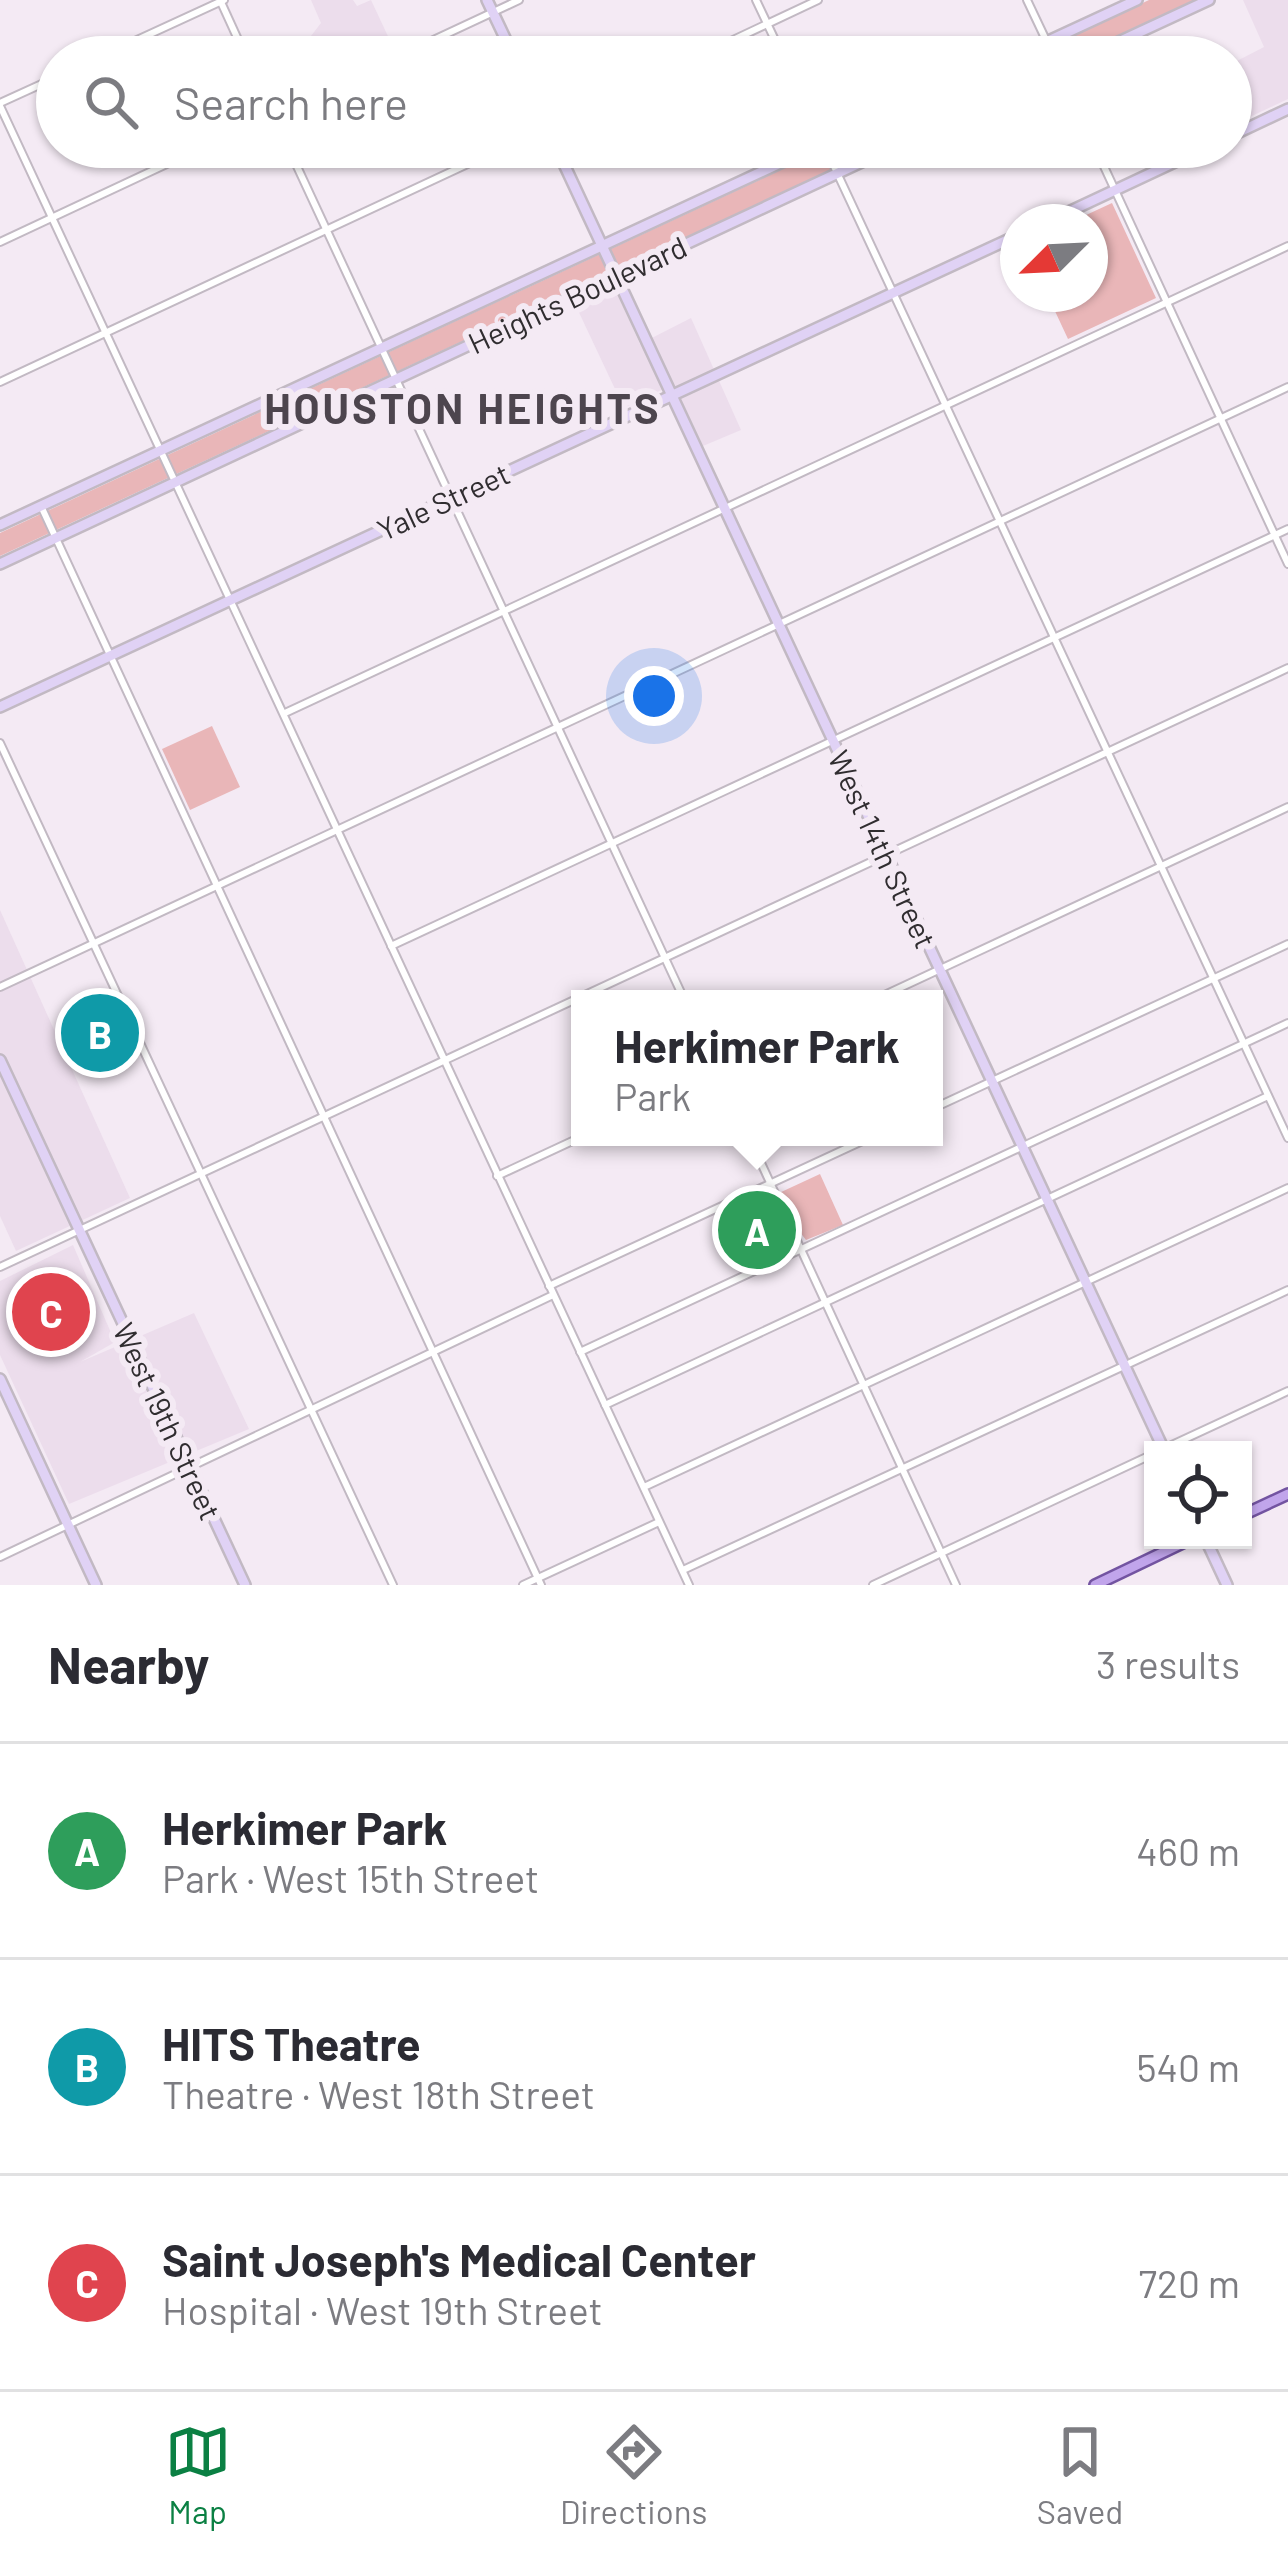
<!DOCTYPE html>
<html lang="en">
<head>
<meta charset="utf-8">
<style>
	:root { --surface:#fff; --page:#f2f2f3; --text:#2b2b33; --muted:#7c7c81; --line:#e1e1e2; --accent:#0b8043 }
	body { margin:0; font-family:Barlow,sans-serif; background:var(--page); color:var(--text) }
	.controls { position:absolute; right:36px; bottom:36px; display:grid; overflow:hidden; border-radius:0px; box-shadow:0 3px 9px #0004 }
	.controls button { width:108px; height:108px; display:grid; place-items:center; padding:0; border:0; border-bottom:3px solid var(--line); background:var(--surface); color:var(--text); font:60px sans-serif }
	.compass { position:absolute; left:1000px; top:204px; width:108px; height:108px; border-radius:50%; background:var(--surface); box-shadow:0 3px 9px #0004; rotate:246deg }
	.you { position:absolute; left:654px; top:696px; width:42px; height:42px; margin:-30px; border:9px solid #fff; border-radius:50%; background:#1a73e8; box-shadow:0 0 0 18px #1a73e833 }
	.badge { display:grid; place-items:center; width:78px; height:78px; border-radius:50%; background:var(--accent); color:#fff; font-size:39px; font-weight:700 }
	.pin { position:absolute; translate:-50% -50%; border:6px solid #fff; box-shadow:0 3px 12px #0006 }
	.popup { position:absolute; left:571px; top:990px; width:372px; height:156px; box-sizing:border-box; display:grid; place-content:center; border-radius:0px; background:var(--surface); filter:drop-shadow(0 3px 9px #0005); font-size:39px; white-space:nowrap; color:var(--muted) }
	.popup b { font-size:45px; color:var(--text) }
	.popup::after { content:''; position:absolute; left:50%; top:100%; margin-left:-24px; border:24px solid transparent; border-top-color:var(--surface) }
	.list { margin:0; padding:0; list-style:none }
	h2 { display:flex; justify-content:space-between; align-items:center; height:156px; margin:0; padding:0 48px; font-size:51px }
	h2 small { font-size:39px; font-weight:400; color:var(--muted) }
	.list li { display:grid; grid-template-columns:78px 1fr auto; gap:36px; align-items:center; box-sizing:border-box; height:216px; padding:0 48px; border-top:3px solid var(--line) }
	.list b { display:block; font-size:45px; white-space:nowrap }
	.list p { margin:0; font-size:39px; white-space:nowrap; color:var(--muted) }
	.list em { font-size:39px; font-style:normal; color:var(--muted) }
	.icon { flex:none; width:66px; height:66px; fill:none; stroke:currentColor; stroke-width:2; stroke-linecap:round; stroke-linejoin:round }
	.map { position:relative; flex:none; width:1288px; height:1585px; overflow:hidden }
	.search { position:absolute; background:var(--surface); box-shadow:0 3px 9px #0004; left:36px; right:36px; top:36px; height:132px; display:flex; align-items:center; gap:30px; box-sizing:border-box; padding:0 42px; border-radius:66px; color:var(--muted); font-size:45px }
	.sheet { height:804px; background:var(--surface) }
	nav { display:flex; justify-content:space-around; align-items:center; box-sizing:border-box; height:168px; border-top:3px solid var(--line); background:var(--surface); font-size:33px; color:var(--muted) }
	nav a { display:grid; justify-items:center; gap:6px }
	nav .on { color:var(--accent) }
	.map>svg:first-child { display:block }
	.built { fill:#ecddec }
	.green { fill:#e9b6b8 }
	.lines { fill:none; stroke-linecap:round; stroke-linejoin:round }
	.street-casing { stroke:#c2b9c3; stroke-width:10 }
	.secondary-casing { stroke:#c2b9c3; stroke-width:14 }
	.primary-casing { stroke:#7354a1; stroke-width:14 }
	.street { stroke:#fff; stroke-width:6 }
	.secondary { stroke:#e0d2f5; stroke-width:9 }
	.primary { stroke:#c1a5eb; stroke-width:9 }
	.labels { text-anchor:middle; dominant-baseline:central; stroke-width:12; stroke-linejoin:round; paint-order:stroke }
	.street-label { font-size:30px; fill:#302d30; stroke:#f4eaf4 }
	.district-label { font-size:42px; font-weight:bold; letter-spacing:3px; fill:#4d454e; stroke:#f4eaf4 }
</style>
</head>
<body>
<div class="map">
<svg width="1288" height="1585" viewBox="0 0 1288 1585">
	<rect width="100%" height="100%" fill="#f4eaf4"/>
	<g class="built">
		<path d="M311,0H353L357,6L371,0L393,47L371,57H320L311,36L321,23Z"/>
		<path d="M1243,0H1288V99L1239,122L1231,106V64L1264,47Z"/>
		<path d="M613,285L640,344L691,318L741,430L703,446L674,384L624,408L575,304Z"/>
		<path d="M0,910L130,1198L16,1251L0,1216Z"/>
		<path d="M73,1245L115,1342L80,1362L194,1313L249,1429L69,1504L0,1355V1281Z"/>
	</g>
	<g class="green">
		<path d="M1149,0H1197L1076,57H1029Z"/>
		<path d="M830,147H880L0,556V533Z"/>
		<path d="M1112,203L1156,298L1068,339L1047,294H1090V222H1071Z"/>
		<path d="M212,726L240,787L190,810L162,749Z"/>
		<path d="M820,1174L843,1225L806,1240L793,1223L800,1220L797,1213L790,1217L779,1193Z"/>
		<path d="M772,1197L792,1247L744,1270L722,1221Z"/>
	</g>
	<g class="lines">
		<g class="street-casing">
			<g id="street">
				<path d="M220,0L246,57"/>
				<path d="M756,0L783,57"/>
				<path d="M1027,0L1054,57"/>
				<path d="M100,57L224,0"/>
				<path d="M397,57L519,0"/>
				<path d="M697,57L818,0"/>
				<path d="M0,103L57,77"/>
				<path d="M0,106L689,1585"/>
				<path d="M288,147L684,999"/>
				<path d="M825,147L1288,1138"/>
				<path d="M1095,147L1288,564"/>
				<path d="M0,242L203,147"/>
				<path d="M0,382L504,147"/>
				<path d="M41,506L541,1585"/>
				<path d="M285,713L1288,246"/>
				<path d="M0,743L393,1585"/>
				<path d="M391,946L1288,529"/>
				<path d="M0,987L1288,387"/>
				<path d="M876,999L1288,807"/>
				<path d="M934,1108L1288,944"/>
				<path d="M749,1137L956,1585"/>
				<path d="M497,1176L581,1137"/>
				<path d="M0,1267L1288,668"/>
				<path d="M549,1286L871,1137"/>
				<path d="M580,1352L1288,1023"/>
				<path d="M605,1405L1268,1096"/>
				<path d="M1161,1450L1288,1391"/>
				<path d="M644,1487L1288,1188"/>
				<path d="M0,1557L553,1295"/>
				<path d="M683,1570L1288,1290"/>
				<path d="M523,1585L659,1522"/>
				<path d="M873,1585L1153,1454"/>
			</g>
		</g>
		<g class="secondary-casing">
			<g id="secondary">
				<path d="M487,0L514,57"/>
				<path d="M1014,57L1137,0"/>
				<path d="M1086,57L1209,0"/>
				<path d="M1231,136L1288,109"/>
				<path d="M556,147L1164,1450"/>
				<path d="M1047,222L1207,147"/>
				<path d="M0,525L815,147"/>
				<path d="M0,564L894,147"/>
				<path d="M0,707L1018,235"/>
				<path d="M0,1060L245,1585"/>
				<path d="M0,1379L96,1585"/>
				<path d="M1206,1540L1227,1585"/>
			</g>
		</g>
		<g class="primary-casing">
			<g id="primary">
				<path d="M1243,1515L1288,1494"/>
				<path d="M1095,1585L1189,1540"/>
			</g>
		</g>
		<use href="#street" class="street"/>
		<use href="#secondary" class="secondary"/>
		<use href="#primary" class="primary"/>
	</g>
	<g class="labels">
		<g class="street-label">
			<text transform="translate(577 294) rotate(-25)">Heights Boulevard</text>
			<text transform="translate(443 501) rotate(-25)">Yale Street</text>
			<text transform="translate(883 849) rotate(65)">West 14th Street</text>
			<text transform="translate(168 1421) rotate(65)">West 19th Street</text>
		</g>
		<g class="district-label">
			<text x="463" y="407">HOUSTON HEIGHTS</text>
		</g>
	</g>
</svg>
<div class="controls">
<button><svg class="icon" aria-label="locate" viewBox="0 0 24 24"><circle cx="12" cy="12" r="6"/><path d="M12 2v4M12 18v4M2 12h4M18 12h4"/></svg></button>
</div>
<svg class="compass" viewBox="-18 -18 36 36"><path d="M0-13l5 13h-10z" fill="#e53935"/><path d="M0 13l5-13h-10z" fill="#7c7c81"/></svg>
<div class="you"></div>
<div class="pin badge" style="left:757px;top:1230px;background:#2e9e5b">A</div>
<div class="popup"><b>Herkimer Park</b>Park</div>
<div class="pin badge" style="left:100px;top:1033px;background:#0f9aa8">B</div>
<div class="pin badge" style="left:51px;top:1312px;background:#e0444e">C</div>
<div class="search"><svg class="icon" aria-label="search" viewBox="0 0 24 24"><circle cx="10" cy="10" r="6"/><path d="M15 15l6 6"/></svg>Search here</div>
</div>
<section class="sheet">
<h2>Nearby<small>3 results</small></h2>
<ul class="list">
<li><span class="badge" style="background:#2e9e5b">A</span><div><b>Herkimer Park</b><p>Park · West 15th Street</p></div><em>460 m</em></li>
<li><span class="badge" style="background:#0f9aa8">B</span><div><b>HITS Theatre</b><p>Theatre · West 18th Street</p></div><em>540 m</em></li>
<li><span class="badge" style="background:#e0444e">C</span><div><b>Saint Joseph's Medical Center</b><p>Hospital · West 19th Street</p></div><em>720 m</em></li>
</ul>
</section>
<nav>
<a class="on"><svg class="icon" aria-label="map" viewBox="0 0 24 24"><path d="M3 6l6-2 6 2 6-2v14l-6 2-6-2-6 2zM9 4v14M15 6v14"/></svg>Map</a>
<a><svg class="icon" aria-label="directions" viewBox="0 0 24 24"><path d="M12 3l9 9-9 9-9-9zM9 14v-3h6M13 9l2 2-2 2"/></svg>Directions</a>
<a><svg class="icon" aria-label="saved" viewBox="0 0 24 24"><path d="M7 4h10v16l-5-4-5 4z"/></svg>Saved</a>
</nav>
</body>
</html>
